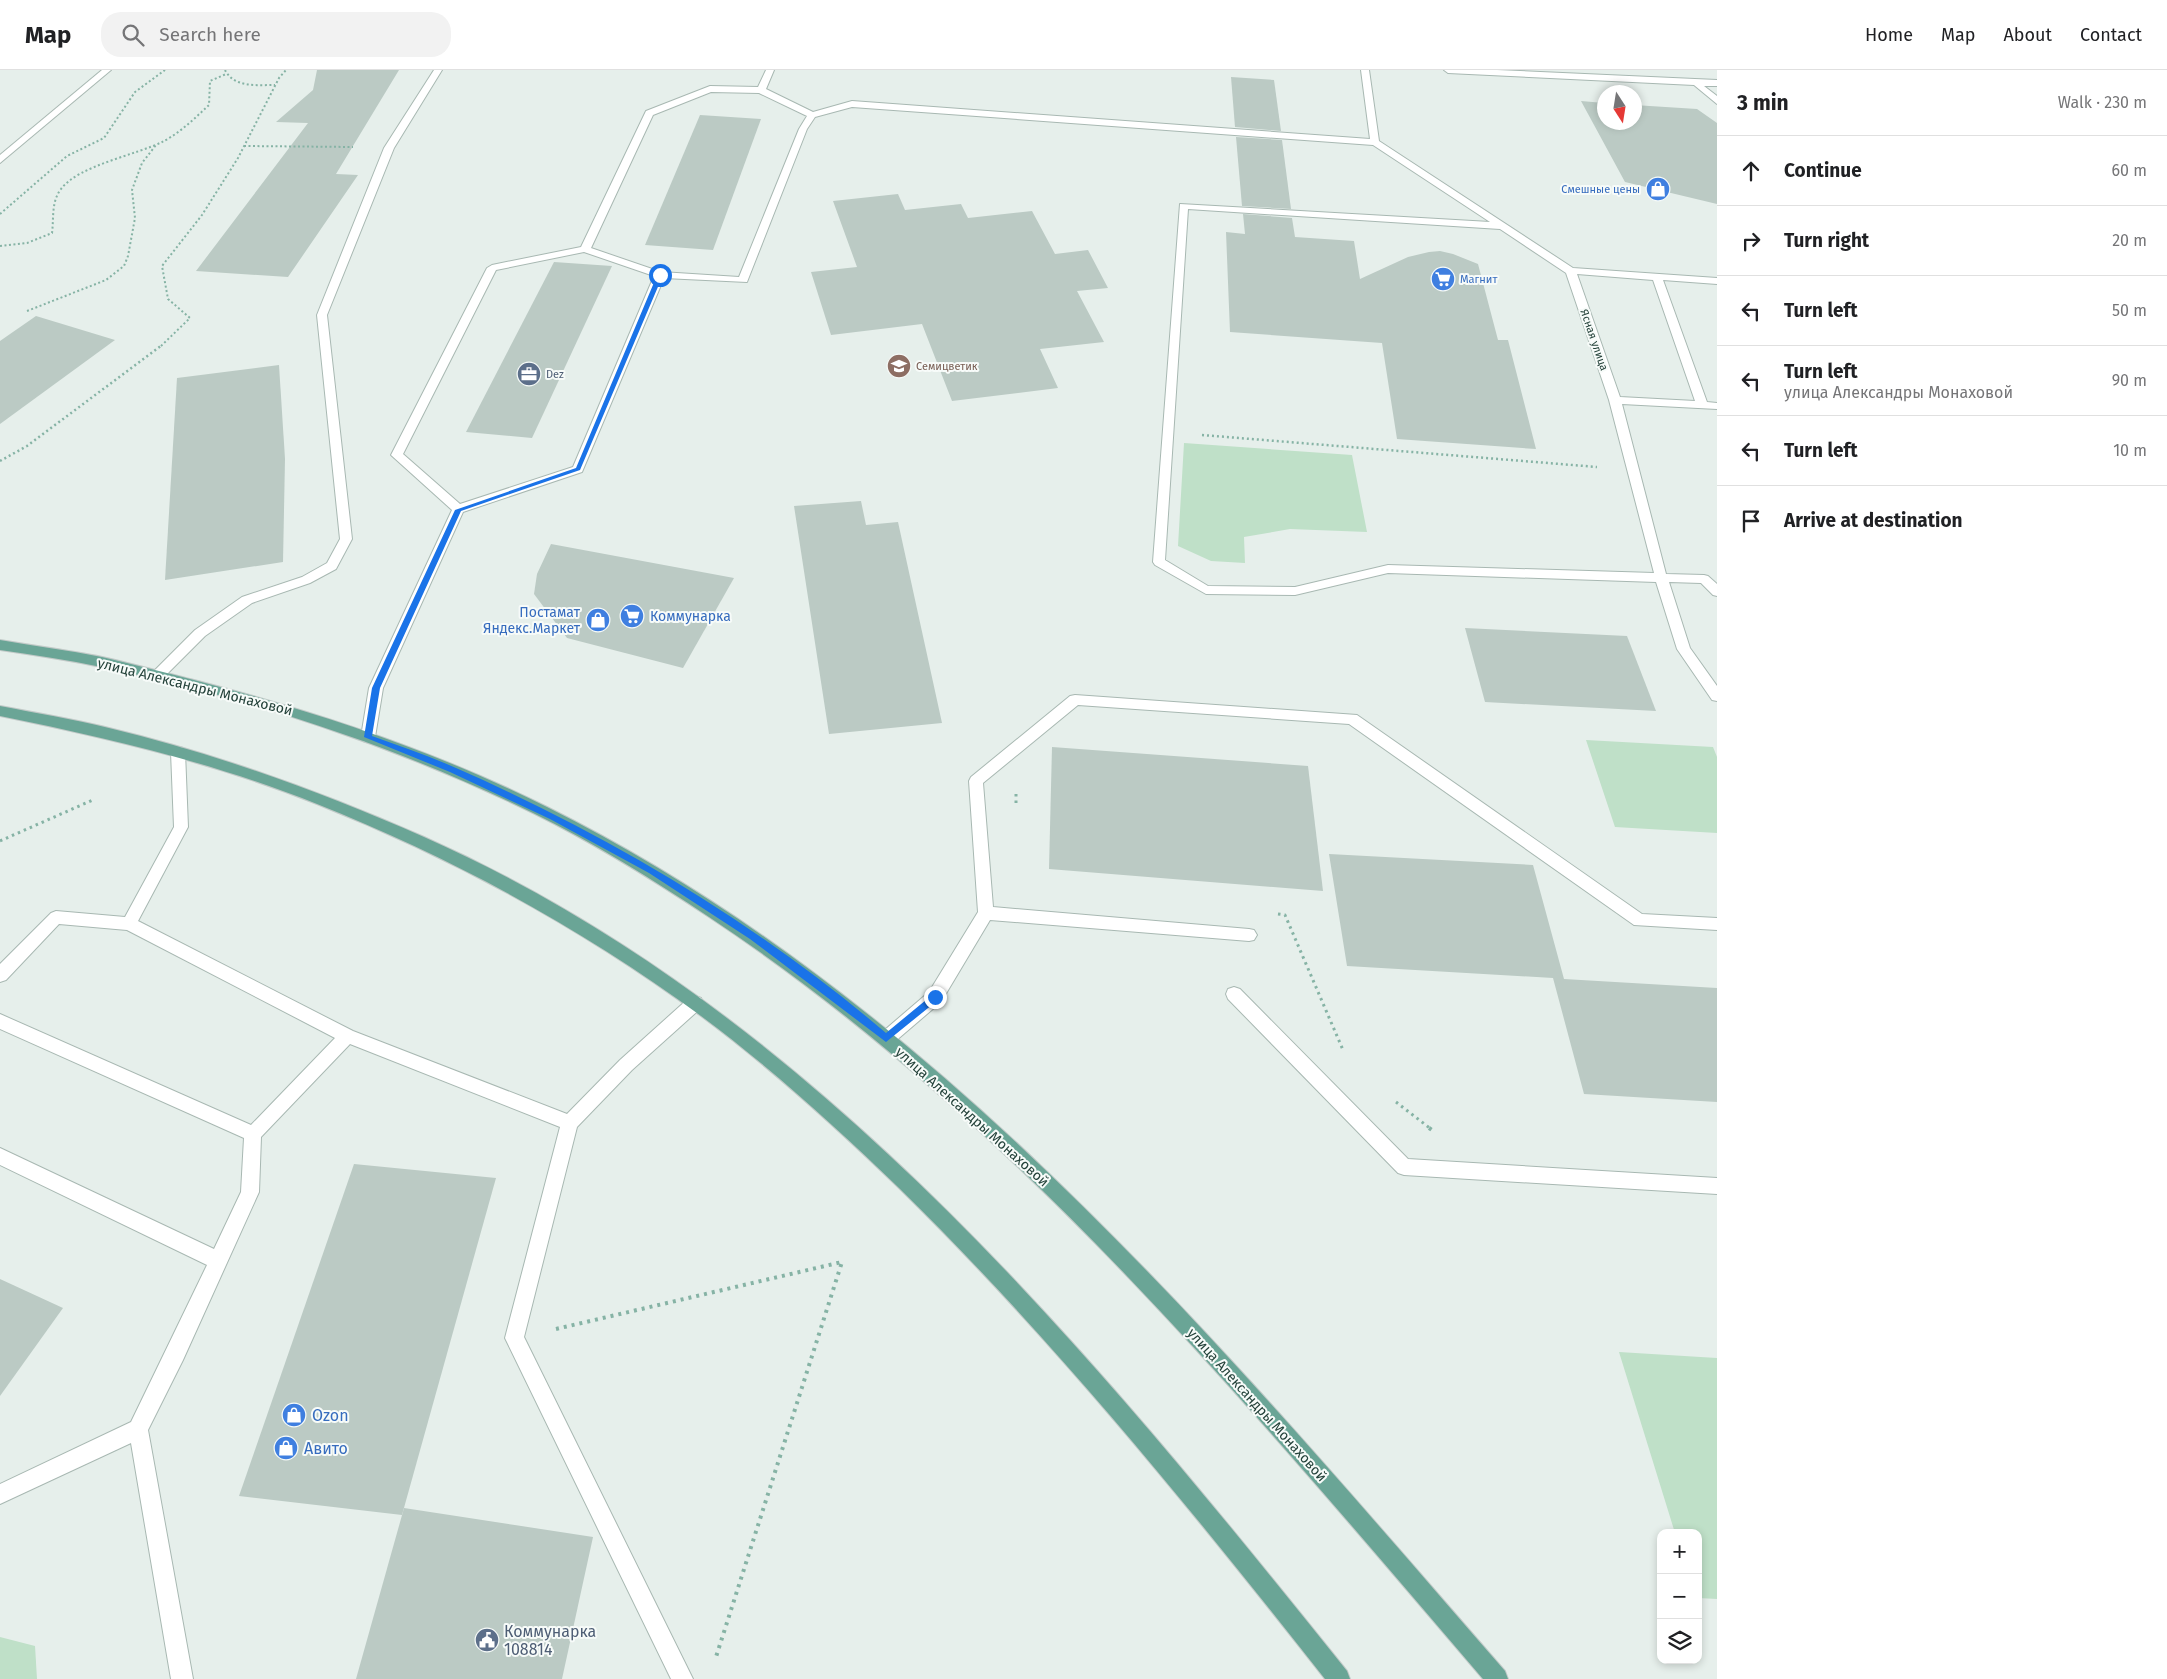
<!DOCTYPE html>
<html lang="en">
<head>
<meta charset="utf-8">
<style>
	:root { --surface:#fff; --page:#f2f2f2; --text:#202124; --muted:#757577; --line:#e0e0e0 }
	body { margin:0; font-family:"Fira Sans",sans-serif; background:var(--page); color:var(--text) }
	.controls { position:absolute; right:15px; bottom:15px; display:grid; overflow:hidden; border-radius:10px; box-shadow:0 2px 8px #0003 }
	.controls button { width:45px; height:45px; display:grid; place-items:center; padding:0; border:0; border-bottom:1px solid var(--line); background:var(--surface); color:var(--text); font:25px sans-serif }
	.compass { position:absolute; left:1597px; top:15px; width:45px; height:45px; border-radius:50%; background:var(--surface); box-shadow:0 2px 8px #0003; rotate:168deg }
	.stop { position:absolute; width:15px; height:15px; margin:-11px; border:4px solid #1a73e8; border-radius:50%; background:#fff }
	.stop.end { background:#1a73e8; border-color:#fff; box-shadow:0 1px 5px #0008 }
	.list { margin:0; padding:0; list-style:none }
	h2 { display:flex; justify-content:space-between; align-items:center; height:65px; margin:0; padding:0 20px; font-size:21px }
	h2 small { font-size:16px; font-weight:400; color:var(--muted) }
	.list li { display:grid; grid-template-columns:32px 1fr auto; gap:15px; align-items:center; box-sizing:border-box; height:70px; padding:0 20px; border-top:1px solid var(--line) }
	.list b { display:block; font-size:19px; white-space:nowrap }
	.list p { margin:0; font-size:16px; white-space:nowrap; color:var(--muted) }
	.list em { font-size:16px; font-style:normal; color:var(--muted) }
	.icon { flex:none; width:28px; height:28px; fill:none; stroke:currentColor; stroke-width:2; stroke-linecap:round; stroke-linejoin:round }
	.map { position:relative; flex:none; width:1717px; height:1609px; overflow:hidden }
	header { display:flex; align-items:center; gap:30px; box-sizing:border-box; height:70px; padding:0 25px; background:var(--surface); border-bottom:1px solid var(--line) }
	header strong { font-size:24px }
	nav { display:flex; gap:28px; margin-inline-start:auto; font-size:18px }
	.search { width:350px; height:45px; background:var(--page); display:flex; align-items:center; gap:12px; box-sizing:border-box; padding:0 18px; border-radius:20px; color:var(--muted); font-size:19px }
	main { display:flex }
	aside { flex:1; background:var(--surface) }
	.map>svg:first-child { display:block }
	.green { fill:#bfe0c8 }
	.building { fill:#bbcac4 }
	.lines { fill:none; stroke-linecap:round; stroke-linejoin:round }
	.minor-casing { stroke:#a8b8b2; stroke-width:2 }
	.major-casing { stroke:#c2cac8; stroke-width:2 }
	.path-far3 { stroke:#86b3a5; stroke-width:2; stroke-dasharray:2 2.5; stroke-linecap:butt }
	.path-far2 { stroke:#86b3a5; stroke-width:2.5; stroke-dasharray:2 3; stroke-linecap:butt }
	.path-far1 { stroke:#86b3a5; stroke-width:3; stroke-dasharray:2.5 4; stroke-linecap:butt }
	.path { stroke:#86b3a5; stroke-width:4; stroke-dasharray:3 5; stroke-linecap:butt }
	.minor { fill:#fff; fill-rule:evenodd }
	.major { fill:#6aa596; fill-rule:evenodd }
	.route { fill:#1a73e8 }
	.labels { text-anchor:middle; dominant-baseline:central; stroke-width:4; stroke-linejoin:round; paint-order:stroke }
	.far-shop-label { font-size:11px; fill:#366cbe; stroke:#f7fbf9; text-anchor:end }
	.far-street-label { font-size:11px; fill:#24423a; stroke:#f7fbf9 }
	.far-education-label { font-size:11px; fill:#785e54; stroke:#f7fbf9; text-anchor:start }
	.far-service-label { font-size:11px; fill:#4e5e75; stroke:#f7fbf9; text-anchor:start }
	.shop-label { font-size:14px; fill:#366cbe; stroke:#f7fbf9; text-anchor:end }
	.street-label { font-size:14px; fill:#24423a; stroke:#f7fbf9 }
	.near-shop-label { font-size:16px; fill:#366cbe; stroke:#f7fbf9; text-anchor:start }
	.near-service-label { font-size:16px; fill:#4e5e75; stroke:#f7fbf9; text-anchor:start }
</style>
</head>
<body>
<header>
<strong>Map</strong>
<div class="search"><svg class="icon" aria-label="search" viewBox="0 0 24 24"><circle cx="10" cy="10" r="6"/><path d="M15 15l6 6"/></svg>Search here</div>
<nav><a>Home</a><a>Map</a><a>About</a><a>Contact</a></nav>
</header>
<main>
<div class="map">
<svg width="1717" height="1609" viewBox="0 0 1717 1609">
	<rect width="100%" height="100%" fill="#e6efeb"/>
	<g class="green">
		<path d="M1184,373L1352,385L1367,462L1290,459L1244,467L1245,493L1211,491L1178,476Z"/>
		<path d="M1586,670L1713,677L1717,687V763L1615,757Z"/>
		<path d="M1619,1282L1717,1288V1529L1698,1528V1463H1675Z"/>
		<path d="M0,1567L35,1576L37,1609H0Z"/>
	</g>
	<g class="building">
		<path d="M317,0H399L336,104L358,105L288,207L196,201L308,53L276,52L313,20Z"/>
		<path d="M1231,7L1274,10L1281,61L1235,57Z"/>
		<path d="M1581,31L1604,33V52H1634V35L1697,39L1717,53V134L1625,112Z"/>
		<path d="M700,45L761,49L713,180L645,175Z"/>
		<path d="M1236,67L1282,70L1291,139L1242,136Z"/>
		<path d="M898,124L905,140L961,134L968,148L1032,141L1055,184L1088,180L1108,218L1077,221L1104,272L1040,279L1058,318L952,331L922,254L831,265L811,202L857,197L833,131Z"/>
		<path d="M1243,144L1292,148L1295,167L1354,171L1360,209L1408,187L1429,182L1440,181L1453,184L1478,194L1498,270H1508L1536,379L1397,369L1382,273L1230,262L1226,162L1245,164Z"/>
		<path d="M554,192L612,196L532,368L466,362Z"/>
		<path d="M36,246L115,270L0,354V271Z"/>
		<path d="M279,295L285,389L283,492L165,510L177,308Z"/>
		<path d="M861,431L866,455L898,452L942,653L829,664L794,436Z"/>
		<path d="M551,474L734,508L683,598L567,568L534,524L537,504Z"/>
		<path d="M1465,558L1627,566L1656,641L1485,632Z"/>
		<path d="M1052,677L1308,696L1323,821L1049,799Z"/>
		<path d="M1329,784L1533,795L1564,909L1717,918V1032L1584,1024L1553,908L1347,896Z"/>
		<path d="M354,1094L496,1108L402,1445L239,1426Z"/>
		<path d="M0,1209L63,1238L0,1326Z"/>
		<path d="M404,1438L593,1467L562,1609H356Z"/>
	</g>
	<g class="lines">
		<g class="minor-casing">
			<g id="minor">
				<path d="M102,0H111L0,93V85Z"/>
				<path d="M434,0H442L394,78L327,245L352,469L336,499L310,513L252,533L205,566L163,608H153L151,605L153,602L195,560L242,527L302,507L327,493L340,469L317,245L384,78Z"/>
				<path d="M766,0H774L766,19L813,42L852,31L1370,69L1361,0H1369L1379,71L1573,198L1717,208V214L1663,210L1707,332L1717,333V339L1622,334L1666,504L1704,505L1708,506L1717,514V526L1713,525L1701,513L1669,512L1690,578L1717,616V631L1712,630L1677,579L1656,512L1388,503L1295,525L1206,524L1155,495L1153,492L1180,134L1490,152L1373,75L852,37L815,47L807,59L747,212L664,208L582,402L463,442L383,618L375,667L373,671L368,672L363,671L361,667L369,618L452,440L391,385L487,198L492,195L581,177L646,41L710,16L758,17ZM711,22L759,23L807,46L799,59L739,207L661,202L591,178L653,45ZM1188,139L1500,159L1566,203L1609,330L1654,503L1388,495L1295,517L1208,516L1165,490ZM584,182L654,206L573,397L460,434L403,384L496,200ZM1577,204L1653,210L1695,331L1620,327Z"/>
				<path d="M1444,0H1497L1717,10V16H1704L1717,26V34L1694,15L1448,3Z"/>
				<path d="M1075,625L1357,645L1642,844L1717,848V860L1634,855L1349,654L1078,635L983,713L993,837L1249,859L1254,860L1257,865L1254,870L1249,871L990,850L941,932L892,974L886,976L880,974L878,969L880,964L929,922L978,842L969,711L971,707L1070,626Z"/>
				<path d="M178,677L183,678L185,682L188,757L138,851L353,961L567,1044L620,990L689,928L695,926L701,928L703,933L701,938L632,1000L577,1057L524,1267L693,1609H671L505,1268L560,1057L350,974L261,1067L259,1122L183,1290L148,1360L193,1609H171L131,1373L0,1434V1414L131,1352L207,1195L0,1095V1078L214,1179L241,1122L244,1068L0,959V944L251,1055L335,968L127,860L59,854L6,910L0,912V894L51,843L56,841L125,847L174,757L171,682L173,678Z"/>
				<path d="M1234,917L1240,919L1408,1089L1717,1108V1124L1404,1105L1398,1103L1228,929L1226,924L1228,919Z"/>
			</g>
		</g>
		<g class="major-casing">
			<g id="major">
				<path d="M0,570C34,576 68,580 102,587C133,594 163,602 194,610C315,641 435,681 547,737C938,932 1223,1277 1505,1601L1508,1609H1483C1248,1335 1013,1048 709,847C652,809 594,773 533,743C398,677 248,627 101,597C68,590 34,585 0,580Z"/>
				<path d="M0,636C36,643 73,649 109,658C217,684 322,722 424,767C811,939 1088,1278 1347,1601L1350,1609H1325C1191,1439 1054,1270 899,1118C836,1057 771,998 701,946C583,859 453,788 317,734C215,693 108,668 0,646Z"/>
			</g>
		</g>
		<g class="path-far3">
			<path d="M225,0C234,18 258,15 275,15"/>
			<path d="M244,76L353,77"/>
			<path d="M0,144L67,86L104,68L135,22L165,0"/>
			<path d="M0,176L27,173L52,163C54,148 51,132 61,119C79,95 137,85 164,71C181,62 195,48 209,35L210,11L226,4"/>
			<path d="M27,241L106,210L124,196L128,186L135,148L132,120L142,93L156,75"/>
			<path d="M161,276L190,248L168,229L162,196L202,145L238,88L279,8L286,0"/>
		</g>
		<g class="path-far2">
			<path d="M1202,365L1597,397"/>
			<path d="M0,391L27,376L162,275"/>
		</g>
		<g class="path-far1">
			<path d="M1016,724V737"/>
			<path d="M0,771L95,729"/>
			<path d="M1278,844L1285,845L1343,980"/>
			<path d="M1396,1032L1431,1059"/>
		</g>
		<g class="path">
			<path d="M1429,1058L1432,1060"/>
			<path d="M556,1259L842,1192L716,1587"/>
		</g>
		<use href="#minor" class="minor"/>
		<use href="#major" class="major"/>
	</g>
	<path class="route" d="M658,203L663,205L580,400L461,441L380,618L372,666C400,676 429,686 456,698C611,766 758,854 886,963L932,925H938V930L886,972L750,869L649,803L550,749L450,702L364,667L372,618L455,440L576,398Z"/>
	<defs>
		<g id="shop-disc" transform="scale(1.25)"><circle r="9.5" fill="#3f7fe0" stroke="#f7fbf9"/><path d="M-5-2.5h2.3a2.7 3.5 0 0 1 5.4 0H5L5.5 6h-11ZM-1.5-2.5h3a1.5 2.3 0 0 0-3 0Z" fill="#fff"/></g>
		<g id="supermarket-disc" transform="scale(1.25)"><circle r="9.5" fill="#3f7fe0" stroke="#f7fbf9"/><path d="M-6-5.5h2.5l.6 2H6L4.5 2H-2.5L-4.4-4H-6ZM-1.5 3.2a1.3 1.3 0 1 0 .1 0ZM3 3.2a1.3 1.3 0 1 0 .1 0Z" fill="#fff"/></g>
		<g id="school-disc" transform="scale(1.25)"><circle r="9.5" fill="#8d6e63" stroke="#f7fbf9"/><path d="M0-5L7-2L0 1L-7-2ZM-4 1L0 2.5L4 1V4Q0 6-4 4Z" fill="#fff"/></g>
		<g id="office-disc" transform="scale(1.25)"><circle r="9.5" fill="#5c6f8a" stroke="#f7fbf9"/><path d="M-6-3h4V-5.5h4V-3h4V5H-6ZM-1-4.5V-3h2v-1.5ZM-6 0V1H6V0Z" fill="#fff"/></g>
		<g id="civic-disc" transform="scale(1.25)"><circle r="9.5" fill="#5c6f8a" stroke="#f7fbf9"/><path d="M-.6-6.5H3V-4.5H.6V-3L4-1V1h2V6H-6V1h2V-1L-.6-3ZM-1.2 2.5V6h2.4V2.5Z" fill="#fff"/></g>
	</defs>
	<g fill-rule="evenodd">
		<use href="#shop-disc" x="1658" y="119"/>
		<use href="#supermarket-disc" x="1443" y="209"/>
		<use href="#school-disc" x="899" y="296"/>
		<use href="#office-disc" x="529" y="304"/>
		<use href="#supermarket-disc" x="632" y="546"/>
		<use href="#shop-disc" x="598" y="550"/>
		<use href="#shop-disc" x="294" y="1345"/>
		<use href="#shop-disc" x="286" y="1378"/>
		<use href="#civic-disc" x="487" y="1570"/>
	</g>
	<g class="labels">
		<g class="far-shop-label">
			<text x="1640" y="119">Смешные цены</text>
			<text x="1460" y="209" text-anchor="start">Магнит</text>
		</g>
		<g class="far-street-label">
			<text transform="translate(1594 270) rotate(71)">Ясная улица</text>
		</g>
		<g class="far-education-label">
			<text x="916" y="296">Семицветик</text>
		</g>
		<g class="far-service-label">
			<text x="546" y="304">Dez</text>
		</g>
		<g class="shop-label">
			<text x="580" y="542">Постамат<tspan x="580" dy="16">Яндекс.Маркет</tspan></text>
			<text x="650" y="546" text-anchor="start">Коммунарка</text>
		</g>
		<g class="street-label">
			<text transform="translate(195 617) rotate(14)">улица Александры Монаховой</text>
			<text transform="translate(972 1047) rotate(42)">улица Александры Монаховой</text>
			<text transform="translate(1257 1335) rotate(48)">улица Александры Монаховой</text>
		</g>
		<g class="near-shop-label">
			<text x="312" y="1345">Ozon</text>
			<text x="304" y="1378">Авито</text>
		</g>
		<g class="near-service-label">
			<text x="504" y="1561">Коммунарка<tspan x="504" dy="18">108814</tspan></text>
		</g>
	</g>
</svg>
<div class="controls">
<button>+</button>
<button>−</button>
<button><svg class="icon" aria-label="layers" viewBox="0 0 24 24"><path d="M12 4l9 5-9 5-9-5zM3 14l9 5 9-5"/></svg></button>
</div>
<svg class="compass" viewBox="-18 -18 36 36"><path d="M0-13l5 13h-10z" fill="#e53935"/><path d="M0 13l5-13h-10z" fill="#757577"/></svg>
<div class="stop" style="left:660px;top:205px"></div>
<div class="stop end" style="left:935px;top:927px"></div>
</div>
<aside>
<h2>3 min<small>Walk · 230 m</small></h2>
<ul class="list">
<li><svg class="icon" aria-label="ahead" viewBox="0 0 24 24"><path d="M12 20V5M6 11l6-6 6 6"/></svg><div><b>Continue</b></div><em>60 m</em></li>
<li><svg class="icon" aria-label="right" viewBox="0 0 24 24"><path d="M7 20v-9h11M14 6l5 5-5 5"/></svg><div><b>Turn right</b></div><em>20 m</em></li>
<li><svg class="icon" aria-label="left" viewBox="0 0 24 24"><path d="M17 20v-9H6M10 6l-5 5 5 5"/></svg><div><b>Turn left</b></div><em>50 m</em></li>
<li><svg class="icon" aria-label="left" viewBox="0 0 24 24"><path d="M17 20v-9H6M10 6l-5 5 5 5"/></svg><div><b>Turn left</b><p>улица Александры Монаховой</p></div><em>90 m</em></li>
<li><svg class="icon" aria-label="left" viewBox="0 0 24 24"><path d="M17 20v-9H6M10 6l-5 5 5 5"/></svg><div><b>Turn left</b></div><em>10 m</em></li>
<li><svg class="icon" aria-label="arrive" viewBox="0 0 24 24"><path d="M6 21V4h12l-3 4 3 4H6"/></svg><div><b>Arrive at destination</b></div></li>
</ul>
</aside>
</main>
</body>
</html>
